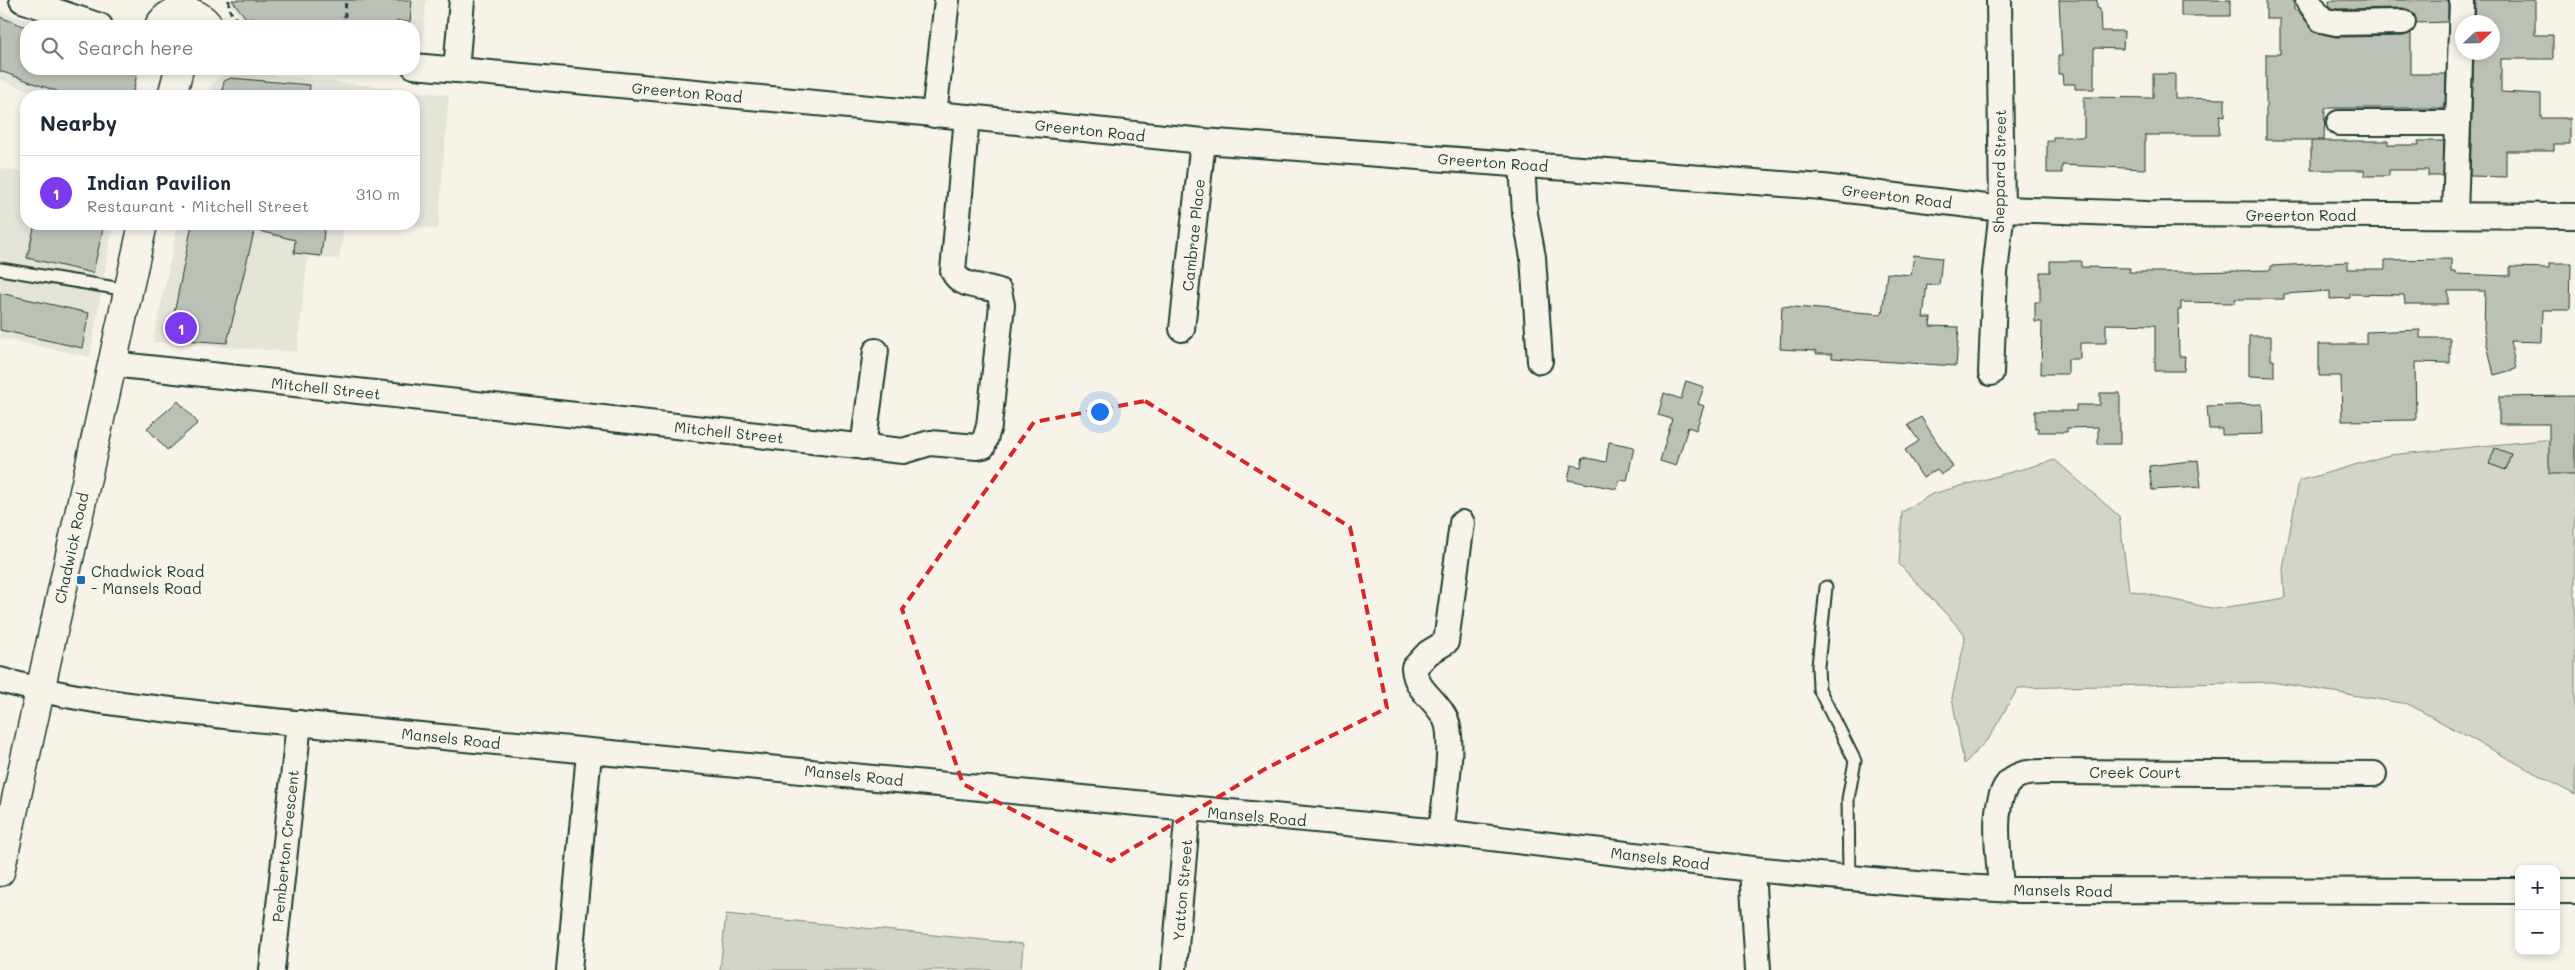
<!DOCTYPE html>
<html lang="en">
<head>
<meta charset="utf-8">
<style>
	:root { --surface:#fff; --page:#f6f6f7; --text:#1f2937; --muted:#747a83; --line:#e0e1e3; --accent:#7c3aed }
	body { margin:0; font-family:Mali,sans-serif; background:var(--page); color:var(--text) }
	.controls { position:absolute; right:15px; bottom:15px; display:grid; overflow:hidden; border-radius:10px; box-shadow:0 2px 8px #0003 }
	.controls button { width:45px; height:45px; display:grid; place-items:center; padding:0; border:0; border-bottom:1px solid var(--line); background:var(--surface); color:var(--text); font:25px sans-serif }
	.compass { position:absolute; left:2455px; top:15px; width:45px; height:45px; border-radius:50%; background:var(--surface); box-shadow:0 2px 8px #0003; rotate:68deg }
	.you { position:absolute; left:1099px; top:411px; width:18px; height:18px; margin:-12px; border:4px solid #fff; border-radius:50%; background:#1a73e8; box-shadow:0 0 0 8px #1a73e833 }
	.badge { display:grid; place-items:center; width:32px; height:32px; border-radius:50%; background:var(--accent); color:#fff; font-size:16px; font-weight:700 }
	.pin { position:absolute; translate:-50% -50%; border:2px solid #fff; box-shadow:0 1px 5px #0006 }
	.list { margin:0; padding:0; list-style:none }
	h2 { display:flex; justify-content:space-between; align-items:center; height:65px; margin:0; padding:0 20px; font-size:21px }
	h2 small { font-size:16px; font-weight:400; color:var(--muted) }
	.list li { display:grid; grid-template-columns:32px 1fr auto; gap:15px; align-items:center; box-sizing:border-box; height:75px; padding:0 20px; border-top:1px solid var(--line) }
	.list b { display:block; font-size:19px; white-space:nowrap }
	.list p { margin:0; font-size:16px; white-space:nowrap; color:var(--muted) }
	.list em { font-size:16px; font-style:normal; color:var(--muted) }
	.icon { flex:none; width:28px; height:28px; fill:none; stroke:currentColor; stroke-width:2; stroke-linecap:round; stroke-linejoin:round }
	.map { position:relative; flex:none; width:2575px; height:970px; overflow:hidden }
	.search { position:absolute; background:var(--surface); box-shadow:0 2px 8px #0003; left:20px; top:20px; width:400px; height:55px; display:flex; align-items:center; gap:12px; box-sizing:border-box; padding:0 18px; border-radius:20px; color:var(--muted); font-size:19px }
	.panel { position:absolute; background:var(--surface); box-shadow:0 2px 8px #0003; left:20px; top:90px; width:400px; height:140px; border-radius:20px }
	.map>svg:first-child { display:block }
	.built { fill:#e5e4d9 }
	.green { fill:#d3d5ca; stroke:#79897f }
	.building { fill:#bbc1b6; stroke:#1f3d34 }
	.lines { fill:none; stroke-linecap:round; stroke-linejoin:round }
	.lane-casing { stroke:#1f3d34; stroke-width:15 }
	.street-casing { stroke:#1f3d34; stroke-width:28 }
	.secondary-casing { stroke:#1f3d34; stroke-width:31 }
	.path { stroke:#1f3d34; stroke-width:3; stroke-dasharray:5 4; stroke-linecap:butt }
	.lane { stroke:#f7f3e8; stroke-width:11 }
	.street { stroke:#f7f3e8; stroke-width:24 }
	.secondary { stroke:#f7f3e8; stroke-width:28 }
	.marked { fill:none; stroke:#d62828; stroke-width:4; stroke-dasharray:10 6; stroke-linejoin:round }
	.poi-dot { fill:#1f6fb2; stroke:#f7f3e8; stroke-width:2 }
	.labels { text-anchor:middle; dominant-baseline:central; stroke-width:4; stroke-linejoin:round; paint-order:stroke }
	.street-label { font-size:15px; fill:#1f3d34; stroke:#f7f3e8 }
	.poi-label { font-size:15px; fill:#1f3d34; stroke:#f7f3e8; text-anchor:start }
</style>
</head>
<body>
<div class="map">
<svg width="2575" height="970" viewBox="0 0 2575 970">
	<rect width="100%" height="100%" fill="#f7f3e8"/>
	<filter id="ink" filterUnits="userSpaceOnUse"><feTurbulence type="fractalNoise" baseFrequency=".02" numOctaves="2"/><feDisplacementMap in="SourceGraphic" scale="10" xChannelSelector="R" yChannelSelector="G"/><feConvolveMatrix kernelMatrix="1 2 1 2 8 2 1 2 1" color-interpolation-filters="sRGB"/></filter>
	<g filter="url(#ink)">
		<g class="built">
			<path d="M228,0H426L423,41H414V26H247Z"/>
			<path d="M0,11L45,26H26V69H139L135,96H44L0,80Z"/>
			<path d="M229,70L449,95L438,229L380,224H414V96H208L213,83Z"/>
			<path d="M0,168L26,173V224H113L90,357L0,338Z"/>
			<path d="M178,224H345L339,259L308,257L297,352L153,342Z"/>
		</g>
		<g class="green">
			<path d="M2575,437V795L2408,704L2271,682L2018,688L1989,738L1964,764L1952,698L1965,640L1964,633L1899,564L1902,512L1932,494L2055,460L2119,516L2129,590L2215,609L2285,598L2283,569L2299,481L2389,455Z"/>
			<path d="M726,914L1023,944L1021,970H720Z"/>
		</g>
		<g class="building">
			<path d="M232,0H412L410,22L397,21L396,26H323L246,18Z"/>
			<path d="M2059,0H2097V8L2100,9L2101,31H2124L2123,49L2094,48V89H2075V84H2063L2062,74H2058V56H2062Z"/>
			<rect x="2181" y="0" width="49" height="16"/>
			<path d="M2266,0H2294V10H2298L2311,28L2319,33L2336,37L2403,36L2411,33V74H2446L2445,108H2325L2324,140H2266V54H2280V19H2266Z"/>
			<path d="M2329,0H2448V22L2417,23L2414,15L2403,8L2337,9L2330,8Z"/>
			<path d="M2476,0H2535V35H2553V59H2501V92L2541,94V118H2570V144H2554V151H2506V177L2470,176L2474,52H2492V22H2475Z"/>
			<path d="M0,17L26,27V69H138L132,96H70L0,71Z"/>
			<path d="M2153,74H2175V98L2225,99V116L2220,115L2219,135H2145V169L2062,165V173H2047V141H2053V137H2084V97L2153,98Z"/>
			<path d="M231,78L310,85L309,96H221L224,81Z"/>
			<path d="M2311,141H2388V145H2419L2418,141H2444L2443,176H2428V170H2389V176H2365V170H2311Z"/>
			<path d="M35,224H104L93,273L27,258Z"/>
			<path d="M192,224H256L227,343L169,339Z"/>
			<path d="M256,224H325L321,256L294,253L295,240L255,230Z"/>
			<path d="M1914,255L1942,258L1939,285L1927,284L1923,318H1931L1930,326L1959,327L1956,366L1832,358V354H1816V351L1780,349L1782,306L1882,314L1887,273L1911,275Z"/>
			<path d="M2451,259V272H2456V274L2510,276V267L2549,268V263H2571L2570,310H2543L2542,342L2510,341L2516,369L2494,375L2484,331L2485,291H2448V304H2405L2404,295L2350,294V298L2330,299V291L2284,294V299H2235V303L2181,302V310H2178L2179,356H2185L2184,371H2155V325L2106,324V343H2080V359H2068V374H2041L2042,322H2035V302H2040V272H2050V261H2081V267L2130,268L2129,272H2196L2271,270V266L2348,262V269H2385V260Z"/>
			<path d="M0,293L89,313L82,348L0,330Z"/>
			<path d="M2420,330V338H2450V363L2415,362L2416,420L2342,421L2341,376H2319V344H2366V332Z"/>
			<path d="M2249,336H2271V360H2274V377L2249,376Z"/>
			<path d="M1686,381L1704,387L1698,404L1704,406L1696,430L1688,427L1676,466L1660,461L1672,419L1658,415L1664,393L1681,399Z"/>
			<path d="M2100,393H2120V444H2098V427L2067,428V432H2038V428H2035V411H2076V405H2100Z"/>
			<path d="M2575,396V474H2549V424H2499V397Z"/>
			<path d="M178,401L198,423L167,450L147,428Z"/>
			<path d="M2262,404L2263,434L2222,435V429H2209L2207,406Z"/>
			<path d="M1921,417L1953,467L1941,475L1937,469L1923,478L1905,450L1919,441L1908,425Z"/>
			<path d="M1609,442L1634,447L1627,481L1619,480L1617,489L1568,480L1571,465L1581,467L1583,457L1606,462Z"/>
			<path d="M2495,448L2511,454L2506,470L2489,464Z"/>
			<path d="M2198,460L2201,487L2152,490L2149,466Z"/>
		</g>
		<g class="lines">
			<g class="lane-casing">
				<g id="lane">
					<path d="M0,269L128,290"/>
					<path d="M1826,587L1818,666L1819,689L1855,761L1848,799L1849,878"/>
				</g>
			</g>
			<g class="street-casing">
				<g id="street">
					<path d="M22,0L100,26"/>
					<path d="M2308,0L2322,20L2336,23L2403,22"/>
					<path d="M414,66L967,117L1203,141L1823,187L2002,209L2147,214L2575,216"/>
					<path d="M456,70L462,0"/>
					<path d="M934,115L947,0"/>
					<path d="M2339,123H2458"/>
					<path d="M1522,164L1525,214L1533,257L1540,361"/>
					<path d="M2455,215L2462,0"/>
					<path d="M1182,329L1203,141"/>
					<path d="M112,362L130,366L903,451L930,443L977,447L983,446L989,426L1002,305L999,291C985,285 961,289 953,271L967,117"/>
					<path d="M1991,373L1995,273L2002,209L1999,0"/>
					<path d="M863,447L876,351"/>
					<path d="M0,680C76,701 155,708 233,717L1441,832L1752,869L1928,885L2014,890L2519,891"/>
					<path d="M1441,832C1444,806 1455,741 1446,720C1437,699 1416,692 1414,668L1428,653L1446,642L1462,523"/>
					<path d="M1752,869L1758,970"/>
					<path d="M2001,889C2000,861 1987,796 2014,778C2024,771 2040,772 2052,772L2374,774"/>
					<path d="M2556,891H2575"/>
					<path d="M272,970L299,723"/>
					<path d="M569,970L589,753"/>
					<path d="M1174,970L1188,809"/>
				</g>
			</g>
			<g class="secondary-casing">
				<g id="secondary">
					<path d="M159,26C171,5 196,8 209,26"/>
					<path d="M172,96L179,69"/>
					<path d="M0,872L143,224"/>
				</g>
			</g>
			<g class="path">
				<path d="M229,0C228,10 232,16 240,22L298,26"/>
				<path d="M344,26L346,0"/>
			</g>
			<use href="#lane" class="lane"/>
			<use href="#street" class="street"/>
			<use href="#secondary" class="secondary"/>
		</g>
	</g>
	<path class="marked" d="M1145,401L1350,527L1387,708L1265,769L1111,861L963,784L902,609L1034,422Z"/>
	<rect class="poi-dot" x="76" y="575" width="10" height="10" rx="2.5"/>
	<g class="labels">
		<g class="street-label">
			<text transform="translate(687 92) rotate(5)">Greerton Road</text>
			<text transform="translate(1090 130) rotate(6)">Greerton Road</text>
			<text transform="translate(1493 162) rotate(4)">Greerton Road</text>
			<text transform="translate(1999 171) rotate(-89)">Sheppard Street</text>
			<text transform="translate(1897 196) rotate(7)">Greerton Road</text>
			<text x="2301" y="215">Greerton Road</text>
			<text transform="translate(1193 235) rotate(-84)">Cambrae Place</text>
			<text transform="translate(326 388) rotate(6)">Mitchell Street</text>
			<text transform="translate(729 432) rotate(6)">Mitchell Street</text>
			<text transform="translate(71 548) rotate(-78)">Chadwick Road</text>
			<text transform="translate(451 738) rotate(6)">Mansels Road</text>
			<text x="2135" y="772">Creek Court</text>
			<text transform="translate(854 775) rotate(6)">Mansels Road</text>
			<text transform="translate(1257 816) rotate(5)">Mansels Road</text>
			<text transform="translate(285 846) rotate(-84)">Pemberton Crescent</text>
			<text transform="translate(1660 858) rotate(7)">Mansels Road</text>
			<text transform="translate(1182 890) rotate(-85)">Yatton Street</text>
			<text transform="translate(2063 890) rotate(1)">Mansels Road</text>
		</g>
		<g class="poi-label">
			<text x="91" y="571">Chadwick Road<tspan x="91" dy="17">- Mansels Road</tspan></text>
		</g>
	</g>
</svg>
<div class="controls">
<button>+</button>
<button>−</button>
</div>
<svg class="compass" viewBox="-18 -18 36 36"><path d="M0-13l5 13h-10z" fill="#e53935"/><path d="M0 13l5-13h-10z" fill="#747a83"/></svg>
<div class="you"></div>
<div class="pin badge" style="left:181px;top:328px">1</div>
<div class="search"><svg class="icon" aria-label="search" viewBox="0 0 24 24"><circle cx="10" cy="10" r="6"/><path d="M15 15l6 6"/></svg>Search here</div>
<section class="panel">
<h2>Nearby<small></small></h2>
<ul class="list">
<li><span class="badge">1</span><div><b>Indian Pavilion</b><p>Restaurant · Mitchell Street</p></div><em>310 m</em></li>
</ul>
</section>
</div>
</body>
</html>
